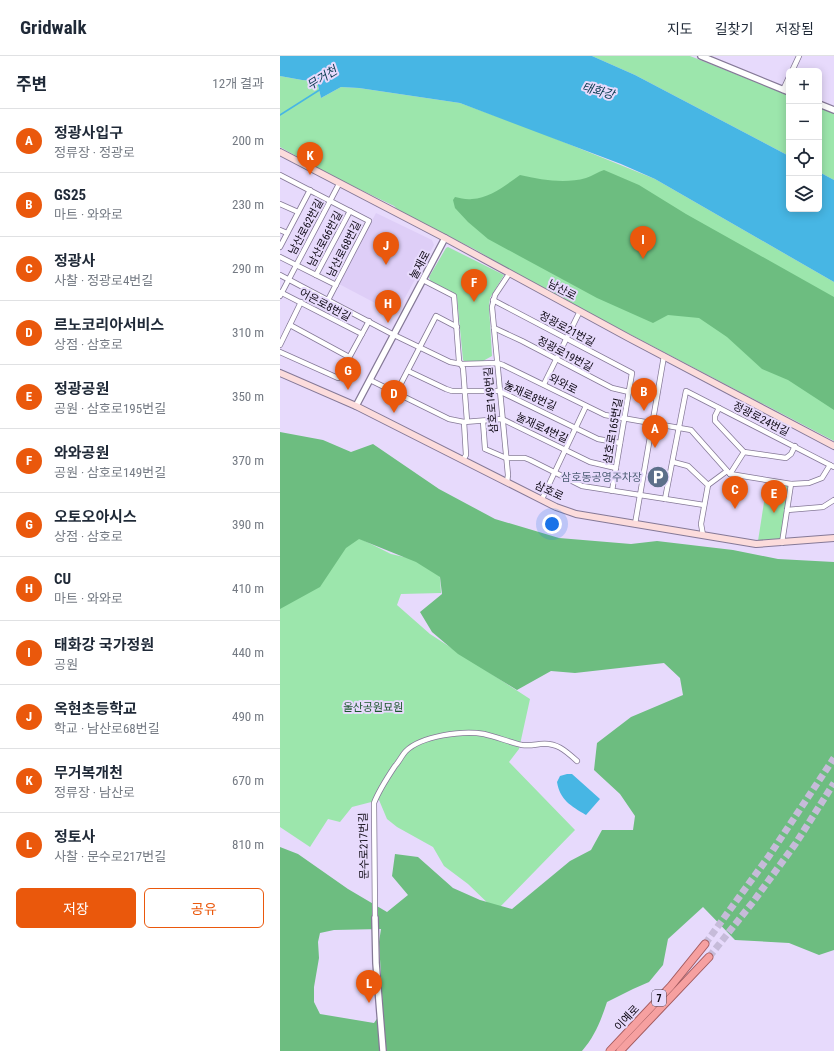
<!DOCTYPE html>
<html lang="ko">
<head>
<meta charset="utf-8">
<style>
	:root { --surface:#fff; --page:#f2f2f3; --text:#1f2937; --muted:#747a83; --line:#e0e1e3; --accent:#ea580c }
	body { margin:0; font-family:"Roboto Condensed","Noto Sans KR",sans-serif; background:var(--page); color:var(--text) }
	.controls { position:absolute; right:12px; top:12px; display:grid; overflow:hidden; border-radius:6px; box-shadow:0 2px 10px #0003 }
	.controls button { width:36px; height:36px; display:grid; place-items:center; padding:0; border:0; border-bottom:1px solid var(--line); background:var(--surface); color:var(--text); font:20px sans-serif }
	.you { position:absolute; left:272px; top:468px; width:14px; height:14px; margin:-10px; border:3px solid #fff; border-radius:50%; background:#1a73e8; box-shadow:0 0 0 6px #1a73e833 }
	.badge { display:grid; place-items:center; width:26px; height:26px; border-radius:50%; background:var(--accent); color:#fff; font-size:13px; font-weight:700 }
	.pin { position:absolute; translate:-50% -33px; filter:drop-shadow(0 1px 2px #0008) }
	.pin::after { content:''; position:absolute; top:21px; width:14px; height:12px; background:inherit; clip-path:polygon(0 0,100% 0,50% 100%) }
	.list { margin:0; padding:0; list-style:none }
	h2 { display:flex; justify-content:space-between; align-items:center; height:52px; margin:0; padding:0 16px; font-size:17px }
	h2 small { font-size:13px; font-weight:400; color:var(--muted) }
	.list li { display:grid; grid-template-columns:26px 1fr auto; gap:12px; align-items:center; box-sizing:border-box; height:64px; padding:0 16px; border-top:1px solid var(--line) }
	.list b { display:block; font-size:15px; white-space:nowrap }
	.list p { margin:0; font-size:13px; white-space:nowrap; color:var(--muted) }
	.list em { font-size:13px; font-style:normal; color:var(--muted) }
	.actions { display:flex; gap:8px; padding:12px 16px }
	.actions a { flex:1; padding:9px 0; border:1px solid var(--accent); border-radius:6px; text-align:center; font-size:14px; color:var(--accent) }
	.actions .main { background:var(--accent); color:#fff }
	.icon { flex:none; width:22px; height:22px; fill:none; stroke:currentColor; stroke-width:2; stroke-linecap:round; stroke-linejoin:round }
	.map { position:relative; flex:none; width:554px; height:995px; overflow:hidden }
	header { display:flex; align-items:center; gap:24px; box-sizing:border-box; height:56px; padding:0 20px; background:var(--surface); border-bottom:1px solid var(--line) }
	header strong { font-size:19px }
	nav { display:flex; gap:22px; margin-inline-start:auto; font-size:14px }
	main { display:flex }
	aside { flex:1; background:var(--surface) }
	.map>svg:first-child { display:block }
	.built { fill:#decef7 }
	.green { fill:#9ce6ac }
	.forest { fill:#6dbd80; fill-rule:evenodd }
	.water { fill:#47b6e4 }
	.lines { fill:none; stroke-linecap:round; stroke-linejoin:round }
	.stream { stroke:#47b6e4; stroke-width:1.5 }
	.trunk-tunnel { stroke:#c6bbd9; stroke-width:7; stroke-dasharray:7 3.5; stroke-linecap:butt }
	.minor-casing { stroke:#857997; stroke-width:6 }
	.tertiary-casing { stroke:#857997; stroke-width:8 }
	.secondary-casing { stroke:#857997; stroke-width:8 }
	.trunk-casing { stroke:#a45c60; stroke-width:9 }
	.minor { stroke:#fff; stroke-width:4.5 }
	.tertiary { stroke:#fff; stroke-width:5.5 }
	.secondary { stroke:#fcdcdc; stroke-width:6 }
	.trunk { stroke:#f6a0a0; stroke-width:7 }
	.labels { text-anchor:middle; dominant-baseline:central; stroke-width:4; stroke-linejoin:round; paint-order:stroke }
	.shield { fill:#e7dafc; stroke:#4f485a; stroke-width:1 }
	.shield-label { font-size:10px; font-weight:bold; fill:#0e0914 }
	.street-label { font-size:11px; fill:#0e0914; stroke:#e7dafc }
	.service-label { font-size:11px; fill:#4e5e75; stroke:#e7dafc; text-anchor:end }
	.park-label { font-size:11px; fill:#1e572f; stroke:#e7dafc }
	.water-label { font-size:12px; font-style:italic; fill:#04374a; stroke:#e7dafc }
</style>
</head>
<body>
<header>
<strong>Gridwalk</strong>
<nav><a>지도</a><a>길찾기</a><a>저장됨</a></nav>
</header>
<main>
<aside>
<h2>주변<small>12개 결과</small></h2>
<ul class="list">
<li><span class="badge">A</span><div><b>정광사입구</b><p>정류장 · 정광로</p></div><em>200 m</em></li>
<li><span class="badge">B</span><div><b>GS25</b><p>마트 · 와와로</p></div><em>230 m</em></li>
<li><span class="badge">C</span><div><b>정광사</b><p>사찰 · 정광로4번길</p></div><em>290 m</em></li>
<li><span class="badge">D</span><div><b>르노코리아서비스</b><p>상점 · 삼호로</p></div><em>310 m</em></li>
<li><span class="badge">E</span><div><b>정광공원</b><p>공원 · 삼호로195번길</p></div><em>350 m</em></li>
<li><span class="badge">F</span><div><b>와와공원</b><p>공원 · 삼호로149번길</p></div><em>370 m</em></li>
<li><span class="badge">G</span><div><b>오토오아시스</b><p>상점 · 삼호로</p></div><em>390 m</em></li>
<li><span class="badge">H</span><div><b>CU</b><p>마트 · 와와로</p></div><em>410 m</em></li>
<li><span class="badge">I</span><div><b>태화강 국가정원</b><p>공원</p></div><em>440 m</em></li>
<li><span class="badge">J</span><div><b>옥현초등학교</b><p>학교 · 남산로68번길</p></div><em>490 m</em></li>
<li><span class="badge">K</span><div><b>무거복개천</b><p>정류장 · 남산로</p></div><em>670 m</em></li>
<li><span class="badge">L</span><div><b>정토사</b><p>사찰 · 문수로217번길</p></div><em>810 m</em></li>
</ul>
<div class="actions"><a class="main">저장</a><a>공유</a></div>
</aside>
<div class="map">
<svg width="554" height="995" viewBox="0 0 554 995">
	<rect width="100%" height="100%" fill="#e7dafc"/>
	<path class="built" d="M96,157L152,184L154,189L116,258L59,228Z"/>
	<g class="green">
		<path d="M312,0H410L509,39V100L355,19Z"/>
		<path d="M0,20L22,24L37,25L41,42L61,31L79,32L180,47L254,74L375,123L554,226V385L252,227L196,194L120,156L114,150L54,121L0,91Z"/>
		<path d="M539,51L554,57V124L539,116Z"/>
		<path d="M168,191L224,219L210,242L209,250L212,300L203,305L185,306L183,304L177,242L175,239L151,227L149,221L166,192Z"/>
		<path d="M487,427L508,430L501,484L478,485Z"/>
		<path d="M75,480L111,498L159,509L161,537L121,538L117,549L150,578L250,643L239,693L229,706L295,774L216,855L188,828L164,810L153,791L117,771L107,763L99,744L72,751L60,766L48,763L30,791L0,771V541Z"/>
	</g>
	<g class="forest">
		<path d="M324,114L359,129L406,158L554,241V354L508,324L482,313L447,281L419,262L388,259L373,267L317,242L208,183L188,166L175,152L173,144L175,141C181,142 186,144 192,143C210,142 226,129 240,119C262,124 285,128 306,122C312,120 318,116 324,114Z"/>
		<path d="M0,376L43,384L71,396L93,388L159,433L215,463L279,482L351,488L377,485L453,494L498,503L554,506V894L539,899L509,887L455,884L423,851L388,883L383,909L369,926L353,933L327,946C321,964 315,980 302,995H0V791L18,798L68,833L107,856L128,839L112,820L115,798L138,801L173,832L200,844L232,853L290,805L311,794L322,774H353L355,760L340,738L314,714L317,687L351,661L403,639L400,622L384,607L295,617L271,615L237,634L178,598L152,576L140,556L162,538L160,521L136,506L79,483L66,492L40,531L0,553ZM101,873L99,886L103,954L94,967L40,958L34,946V931L39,902L38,886L40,877L54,874Z"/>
	</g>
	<g class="water">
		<path d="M0,0H312L355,19L509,100V153H539V116L554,124V226L375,123L341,108L180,47L79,32L61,31L41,42L37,25L22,24L0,20Z"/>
		<path d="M287,718H292L320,743L306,759C291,750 280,744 277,726L280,720Z"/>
	</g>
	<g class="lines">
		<path class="stream" d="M0,59L41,33"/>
		<g class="trunk-tunnel">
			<path d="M425,888L489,800L554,702"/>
			<path d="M429,901L473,846L516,787L554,727"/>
		</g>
		<g class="minor-casing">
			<g id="minor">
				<path d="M512,15L519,0"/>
				<path d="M503,34L509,21"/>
				<path d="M0,119L89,165L48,244"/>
				<path d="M0,148L18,156"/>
				<path d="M0,174L7,177"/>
				<path d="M0,191L30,134"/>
				<path d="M0,201L56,229"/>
				<path d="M0,219L114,279L170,306L181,308L217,307L223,309L325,359L411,374L450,418L511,428L529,427L542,422L550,409"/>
				<path d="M36,219L70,155"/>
				<path d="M143,224L174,240L179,305L183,312L187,365"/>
				<path d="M0,236L82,278"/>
				<path d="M0,240L59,128"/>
				<path d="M213,244L352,317L332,435"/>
				<path d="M10,269L69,301"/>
				<path d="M214,272L242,285L332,332L349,336"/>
				<path d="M0,289L21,246"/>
				<path d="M0,296L58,322L89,265"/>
				<path d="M128,315L166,333L172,335H219L318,383L340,387"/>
				<path d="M90,324L169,363L184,366L222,363L310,406L336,412"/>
				<path d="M264,328L300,255"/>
				<path d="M116,337L156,260L177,271"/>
				<path d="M439,352L435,360V365L464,396L506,402L511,398L515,390"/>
				<path d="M203,365L205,393L226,402H245L250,404L302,430L424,449"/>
				<path d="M183,404L186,399L184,366"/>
				<path d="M393,406L408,410L428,429L421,468L423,479"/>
				<path d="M450,418L464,396"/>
				<path d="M227,426L228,419L212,251L215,239L229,218"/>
				<path d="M428,429L447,415"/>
				<path d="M262,443L306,350"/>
				<path d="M385,443L406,335L554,411"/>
				<path d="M507,454L543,451L554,444"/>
				<path d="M355,468L384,300"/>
				<path d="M502,487L511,428"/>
				<path d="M95,862L94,747C99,734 107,722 115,710C119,706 122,699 126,695C141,680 183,674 204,678C217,681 229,686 242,689C249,690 253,689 260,688C276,686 285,694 297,705"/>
			</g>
		</g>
		<g class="tertiary-casing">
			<g id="tertiary">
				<path d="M421,0L509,36"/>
				<path d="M539,48L554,54"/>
				<path d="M76,350L165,182"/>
				<path d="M95,862L96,907L103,995"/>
			</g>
		</g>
		<g class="secondary-casing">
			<g id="secondary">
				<path d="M0,96L165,182L349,282L554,390"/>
				<path d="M0,317L76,350L276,451L296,458L476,488L554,482"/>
			</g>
		</g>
		<g class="trunk-casing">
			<g id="trunk">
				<path d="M330,995L391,930L425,888"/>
				<path d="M340,995L429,901"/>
			</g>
		</g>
		<use href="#minor" class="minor"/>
		<use href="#tertiary" class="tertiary"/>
		<use href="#secondary" class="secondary"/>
		<use href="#trunk" class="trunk"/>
	</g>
	<defs>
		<g id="parking-disc" transform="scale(1.15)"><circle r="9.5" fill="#5c6f8a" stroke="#e7dafc"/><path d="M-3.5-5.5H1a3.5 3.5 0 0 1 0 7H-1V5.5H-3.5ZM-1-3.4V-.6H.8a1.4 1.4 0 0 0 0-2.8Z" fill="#fff"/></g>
	</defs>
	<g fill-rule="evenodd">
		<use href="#parking-disc" x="378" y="421"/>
	</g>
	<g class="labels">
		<rect class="shield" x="372" y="934" width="14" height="16" rx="3"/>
		<g class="shield-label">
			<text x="379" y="942">7</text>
		</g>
		<g class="street-label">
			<text transform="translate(26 171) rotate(-62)">남산로62번길</text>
			<text transform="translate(45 183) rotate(-62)">남산로66번길</text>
			<text transform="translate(64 193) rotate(-63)">남산로68번길</text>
			<text transform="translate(140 209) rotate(-62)">눌재로</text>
			<text transform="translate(282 234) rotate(28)">남산로</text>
			<text transform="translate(45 249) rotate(28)">어은로8번길</text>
			<text transform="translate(287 273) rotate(28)">정광로21번길</text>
			<text transform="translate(285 298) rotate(28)">정광로19번길</text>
			<text transform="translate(283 328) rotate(27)">와와로</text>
			<text transform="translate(250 340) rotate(24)">눌재로8번길</text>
			<text transform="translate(211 344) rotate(-95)">삼호로149번길</text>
			<text transform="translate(481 363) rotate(27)">정광로24번길</text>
			<text transform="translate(262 372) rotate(25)">눌재로4번길</text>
			<text transform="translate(333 375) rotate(-80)">삼호로165번길</text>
			<text transform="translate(269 435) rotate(25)">삼호로</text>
			<text transform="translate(84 790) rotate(-91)">문수로217번길</text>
			<text transform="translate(347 962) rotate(-47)">이예로</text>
		</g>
		<g class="service-label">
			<text x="362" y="421">삼호동공영주차장</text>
		</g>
		<g class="park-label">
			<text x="93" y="651">울산공원묘원</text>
		</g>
		<g class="water-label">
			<text transform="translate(42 22) rotate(-32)">무거천</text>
			<text transform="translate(318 35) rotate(15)">태화강</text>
		</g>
	</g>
</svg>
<div class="controls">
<button>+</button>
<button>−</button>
<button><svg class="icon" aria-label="locate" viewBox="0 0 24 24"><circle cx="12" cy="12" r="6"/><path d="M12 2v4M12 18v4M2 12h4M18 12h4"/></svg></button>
<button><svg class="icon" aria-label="layers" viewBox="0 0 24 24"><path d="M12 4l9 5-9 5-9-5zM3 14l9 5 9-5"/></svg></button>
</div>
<div class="you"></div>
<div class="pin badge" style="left:375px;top:392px">A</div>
<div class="pin badge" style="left:364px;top:355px">B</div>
<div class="pin badge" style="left:455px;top:453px">C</div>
<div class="pin badge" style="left:114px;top:357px">D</div>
<div class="pin badge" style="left:494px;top:457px">E</div>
<div class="pin badge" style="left:194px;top:246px">F</div>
<div class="pin badge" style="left:68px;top:334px">G</div>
<div class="pin badge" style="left:108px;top:267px">H</div>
<div class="pin badge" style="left:363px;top:203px">I</div>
<div class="pin badge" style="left:106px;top:209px">J</div>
<div class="pin badge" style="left:30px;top:119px">K</div>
<div class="pin badge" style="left:89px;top:947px">L</div>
</div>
</main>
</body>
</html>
